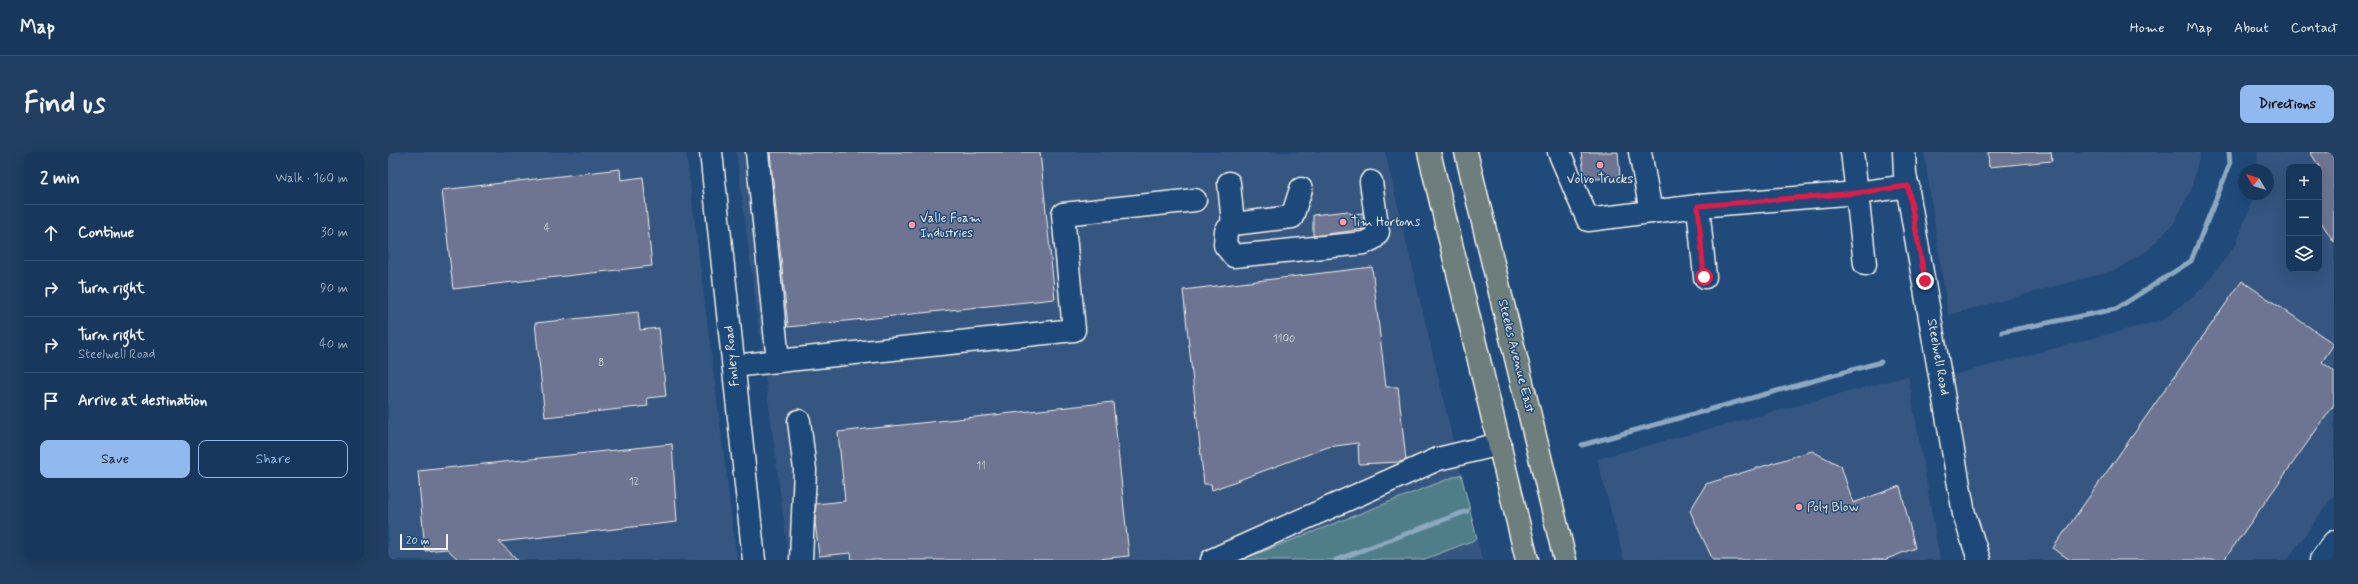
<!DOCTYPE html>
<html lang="en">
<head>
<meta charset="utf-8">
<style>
	:root { --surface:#17385c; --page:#203f62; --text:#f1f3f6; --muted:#9eacbb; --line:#365272; --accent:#90b9f0 }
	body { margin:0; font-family:Mynerve,sans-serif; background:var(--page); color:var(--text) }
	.controls { position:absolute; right:12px; top:12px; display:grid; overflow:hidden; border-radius:8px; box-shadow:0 4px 16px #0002 }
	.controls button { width:36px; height:36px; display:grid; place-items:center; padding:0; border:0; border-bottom:1px solid var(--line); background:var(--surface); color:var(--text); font:20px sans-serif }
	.compass { position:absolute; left:1850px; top:12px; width:36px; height:36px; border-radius:50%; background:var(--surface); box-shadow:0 4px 16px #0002; rotate:308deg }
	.scale { position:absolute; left:12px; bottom:10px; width:48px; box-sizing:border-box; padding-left:4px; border:2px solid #f4f1e8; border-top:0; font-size:11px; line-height:14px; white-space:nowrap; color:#f4f1e8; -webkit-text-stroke:3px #1f4a7a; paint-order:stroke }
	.stop { position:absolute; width:12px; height:12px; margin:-9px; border:3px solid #e11d48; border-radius:50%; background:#fff }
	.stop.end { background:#e11d48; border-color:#fff; box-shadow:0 1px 4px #0008 }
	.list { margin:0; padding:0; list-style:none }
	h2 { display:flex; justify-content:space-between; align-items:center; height:52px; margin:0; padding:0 16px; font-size:17px }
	h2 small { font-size:13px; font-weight:400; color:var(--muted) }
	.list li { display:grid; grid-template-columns:26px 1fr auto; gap:12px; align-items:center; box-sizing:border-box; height:56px; padding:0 16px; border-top:1px solid var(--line) }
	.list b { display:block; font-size:15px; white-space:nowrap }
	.list p { margin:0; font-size:13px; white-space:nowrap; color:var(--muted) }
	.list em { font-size:13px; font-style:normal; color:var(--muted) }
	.actions { display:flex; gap:8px; padding:12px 16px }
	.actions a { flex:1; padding:9px 0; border:1px solid var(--accent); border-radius:8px; text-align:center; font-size:14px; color:var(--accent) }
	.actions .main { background:var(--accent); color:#111 }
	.icon { flex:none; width:22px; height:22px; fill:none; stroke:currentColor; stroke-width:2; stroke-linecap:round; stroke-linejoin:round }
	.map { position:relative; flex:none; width:1946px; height:408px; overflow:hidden; border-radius:8px }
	header { display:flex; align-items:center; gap:24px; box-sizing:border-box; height:56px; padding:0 20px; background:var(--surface); border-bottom:1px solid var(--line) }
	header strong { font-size:19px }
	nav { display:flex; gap:22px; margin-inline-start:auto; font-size:14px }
	.intro { display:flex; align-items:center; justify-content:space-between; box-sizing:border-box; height:96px; padding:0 24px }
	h1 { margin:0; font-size:28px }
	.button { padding:10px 18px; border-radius:8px; background:var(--accent); color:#111; font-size:14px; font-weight:700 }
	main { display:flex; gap:24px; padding:0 24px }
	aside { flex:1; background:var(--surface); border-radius:8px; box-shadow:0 4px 16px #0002 }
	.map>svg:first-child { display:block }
	.built { fill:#365781; fill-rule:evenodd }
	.green { fill:#4f7e88; stroke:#a2b8b8 }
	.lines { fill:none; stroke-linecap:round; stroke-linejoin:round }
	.stream { stroke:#8da8bf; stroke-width:5 }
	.building { fill:#6d7492; stroke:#f4f1e8 }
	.minor-casing { stroke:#f4f1e8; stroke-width:25 }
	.major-casing { stroke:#f4f1e8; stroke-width:25 }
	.minor { stroke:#1f4a7a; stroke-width:22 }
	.major { stroke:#6d7e7c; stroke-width:22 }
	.route { stroke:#e11d48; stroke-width:5 }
	.poi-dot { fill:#ff9aa2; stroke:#1f4a7a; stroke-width:1.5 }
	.labels { text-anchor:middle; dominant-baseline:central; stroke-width:3; stroke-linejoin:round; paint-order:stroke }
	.number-label { font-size:11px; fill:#d2d2d2 }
	.poi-label { font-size:13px; fill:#f4f1e8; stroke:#1f4a7a; text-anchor:start }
	.street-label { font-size:13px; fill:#f4f1e8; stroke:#1f4a7a }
</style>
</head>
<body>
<header>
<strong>Map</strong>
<nav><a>Home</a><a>Map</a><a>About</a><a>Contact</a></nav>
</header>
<div class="intro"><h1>Find us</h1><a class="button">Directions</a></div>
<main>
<aside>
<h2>2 min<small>Walk · 160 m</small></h2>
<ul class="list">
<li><svg class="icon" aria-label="ahead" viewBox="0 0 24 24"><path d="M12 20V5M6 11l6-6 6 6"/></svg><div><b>Continue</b></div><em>30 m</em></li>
<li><svg class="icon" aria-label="right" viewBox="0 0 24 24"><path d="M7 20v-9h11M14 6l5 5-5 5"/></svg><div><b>Turn right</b></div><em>90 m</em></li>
<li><svg class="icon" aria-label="right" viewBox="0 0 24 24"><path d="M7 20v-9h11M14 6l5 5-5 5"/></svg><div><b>Turn right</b><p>Steelwell Road</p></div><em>40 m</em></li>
<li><svg class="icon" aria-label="arrive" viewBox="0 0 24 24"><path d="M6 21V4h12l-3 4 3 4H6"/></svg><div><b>Arrive at destination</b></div></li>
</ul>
<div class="actions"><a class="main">Save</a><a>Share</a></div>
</aside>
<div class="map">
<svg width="1946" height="408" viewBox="0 0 1946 408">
	<rect width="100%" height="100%" fill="#1f4a7a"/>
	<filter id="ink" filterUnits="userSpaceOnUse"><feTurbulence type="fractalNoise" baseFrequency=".025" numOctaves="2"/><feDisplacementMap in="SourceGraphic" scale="8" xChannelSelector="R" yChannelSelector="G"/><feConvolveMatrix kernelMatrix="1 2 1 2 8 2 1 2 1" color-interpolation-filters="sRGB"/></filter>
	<g filter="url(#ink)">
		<g class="built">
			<path d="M0,0H298L349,408H0Z"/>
			<path d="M348,0H997L1073,322L853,408H401Z"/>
			<path d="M1536,0H1811L1812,1L1803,38L1786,71L1760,98L1728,118L1560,163Z"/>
			<path d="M1870,0H1946V343L1899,408H1603L1590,370L1565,223L1775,168L1816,135L1848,92L1867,42H1880V18H1869ZM1901,15H1931V117H1901Z"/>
			<path d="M1520,224L1552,408H1236L1209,307Z"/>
			<path d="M1089,387L1094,408H1034Z"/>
		</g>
		<path class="green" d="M1073,322L1089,387L1034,408H853Z"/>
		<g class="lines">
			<g class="stream">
				<path d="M1614,180L1728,157L1803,109L1842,12L1841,0"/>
				<path d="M1194,293L1493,210"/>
				<path d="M948,408L1079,359"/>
			</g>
		</g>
		<g class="building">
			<path d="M382,0H652L667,147L400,175Z"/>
			<path d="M1193,0H1230L1232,25L1197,28Z"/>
			<path d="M1600,0H1663L1664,9L1601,15Z"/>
			<path d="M1922,0H1946V90L1931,67V14Z"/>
			<path d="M232,17L233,28L255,25L264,114L65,137L54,38Z"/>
			<path d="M960,59L963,62L975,61L977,77L925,84V63Z"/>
			<path d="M984,115L998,235H1010L1018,308L1012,310L971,312L970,291L940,295L824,338L823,332H816L795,138Z"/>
			<path d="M1854,129L1946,192L1934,210L1946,219V253L1836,408H1682L1665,396Z"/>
			<path d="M250,160L252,178L271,176L278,244L259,246L260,254L157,265L147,171Z"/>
			<path d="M725,250L741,404L700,408H464L463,401L431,404L427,369L428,352L457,349L450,280Z"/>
			<path d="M284,292L289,370L111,390L130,408H71L59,397L37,399L30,319Z"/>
			<path d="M1424,299L1453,314L1465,351L1512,334L1527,396L1496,408H1325L1302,359L1318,332Z"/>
		</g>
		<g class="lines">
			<g class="minor-casing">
				<g id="minor">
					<path d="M323,0L366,408"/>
					<path d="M1171,0L1200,68L1310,54L1469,41L1477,112"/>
					<path d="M1252,0L1263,60"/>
					<path d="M1464,0L1469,41L1520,34"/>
					<path d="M1516,0L1517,22L1576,362L1591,408"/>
					<path d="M841,31L845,72"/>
					<path d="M913,37L904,65L845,72L838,79L837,93L846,104L976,91L986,86L990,80L983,30"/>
					<path d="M1310,54L1317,125"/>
					<path d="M390,209L686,178L675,62L807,48"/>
					<path d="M346,214L390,209L369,0"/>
					<path d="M411,269L417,318L413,408"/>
					<path d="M824,408L1050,307L1112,292"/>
					<path d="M1933,408L1946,390"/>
				</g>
			</g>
			<g class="major-casing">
				<g id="major">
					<path d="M1041,0L1139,408"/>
					<path d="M1078,0L1177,408"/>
				</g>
			</g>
			<use href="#minor" class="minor"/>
			<use href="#major" class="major"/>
		</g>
	</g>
	<g class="lines" filter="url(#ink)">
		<path class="route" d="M1316,125L1310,54L1469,41L1520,34L1537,129"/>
	</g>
	<g class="poi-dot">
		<circle cx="1212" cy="13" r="4"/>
		<circle cx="955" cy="70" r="4"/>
		<circle cx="524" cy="73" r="4"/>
		<circle cx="1411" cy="355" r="4"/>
	</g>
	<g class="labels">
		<g class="number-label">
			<text x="159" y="76">4</text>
			<text x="896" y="187">1100</text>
			<text x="213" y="211">8</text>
			<text x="593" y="314">11</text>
			<text x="246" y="330">12</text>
		</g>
		<g class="poi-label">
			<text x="1212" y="27" text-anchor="middle">Volvo Trucks</text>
			<text x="532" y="66">Valle Foam<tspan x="532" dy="15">Industries</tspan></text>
			<text x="963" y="70">Tim Hortons</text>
			<text x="1419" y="355">Poly Blow</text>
		</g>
		<g class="street-label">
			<text transform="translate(344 204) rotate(-96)">Finley Road</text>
			<text transform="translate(1128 204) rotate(76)">Steeles Avenue East</text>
			<text transform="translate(1550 205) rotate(80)">Steelwell Road</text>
		</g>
	</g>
</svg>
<div class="controls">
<button>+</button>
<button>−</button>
<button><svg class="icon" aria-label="layers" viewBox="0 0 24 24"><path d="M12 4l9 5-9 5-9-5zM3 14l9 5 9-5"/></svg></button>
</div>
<svg class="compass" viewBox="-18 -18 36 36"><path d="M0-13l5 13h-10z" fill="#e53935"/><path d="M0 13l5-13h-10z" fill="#9eacbb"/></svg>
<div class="scale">20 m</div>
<div class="stop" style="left:1316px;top:125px"></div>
<div class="stop end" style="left:1537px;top:129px"></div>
</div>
</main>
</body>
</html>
